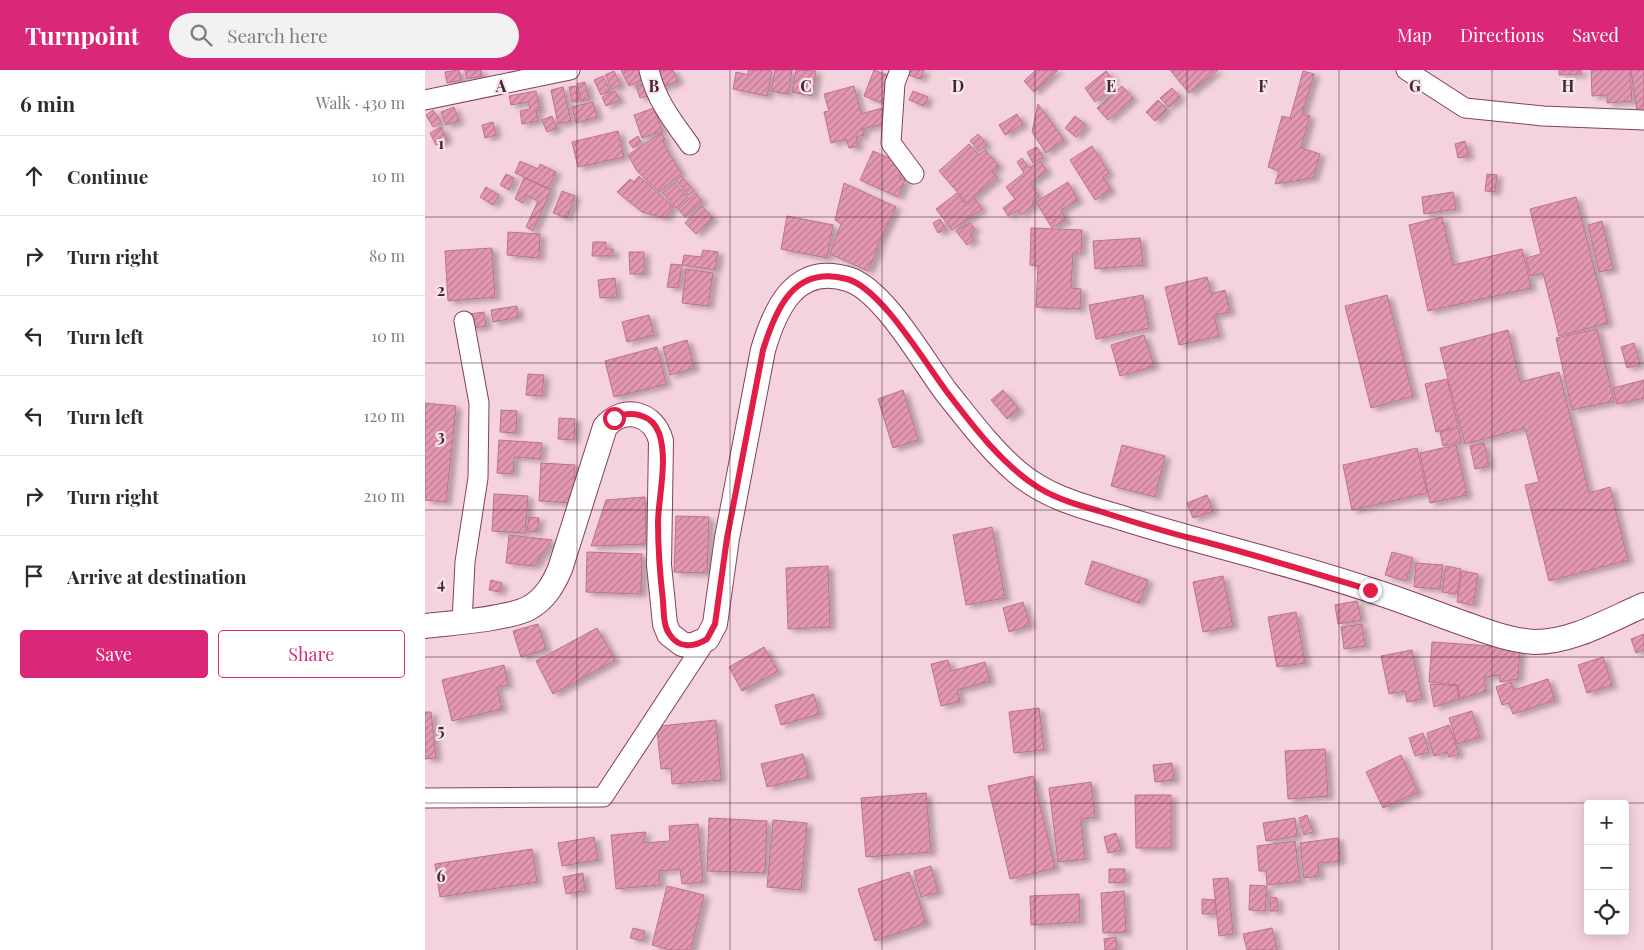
<!DOCTYPE html>
<html lang="en">
<head>
<meta charset="utf-8">
<style>
	:root { --surface:#fff; --page:#f2f2f3; --text:#2b2b33; --muted:#7c7c81; --line:#e1e1e2; --accent:#db2777 }
	body { margin:0; font-family:"Playfair Display",serif; background:var(--page); color:var(--text) }
	.controls { position:absolute; right:15px; bottom:15px; display:grid; overflow:hidden; border-radius:5px; box-shadow:0 2px 12px #0003 }
	.controls button { width:45px; height:45px; display:grid; place-items:center; padding:0; border:0; border-bottom:1px solid var(--line); background:var(--surface); color:var(--text); font:25px sans-serif }
	.stop { position:absolute; width:15px; height:15px; margin:-11px; border:4px solid #e11d48; border-radius:50%; background:#fff }
	.stop.end { background:#e11d48; border-color:#fff; box-shadow:0 1px 5px #0008 }
	.list { margin:0; padding:0; list-style:none }
	h2 { display:flex; justify-content:space-between; align-items:center; height:65px; margin:0; padding:0 20px; font-size:21px }
	h2 small { font-size:16px; font-weight:400; color:var(--muted) }
	.list li { display:grid; grid-template-columns:32px 1fr auto; gap:15px; align-items:center; box-sizing:border-box; height:80px; padding:0 20px; border-top:1px solid var(--line) }
	.list b { display:block; font-size:19px; white-space:nowrap }
	.list em { font-size:16px; font-style:normal; color:var(--muted) }
	.actions { display:flex; gap:10px; padding:15px 20px }
	.actions a { flex:1; padding:11px 0; border:1px solid var(--accent); border-radius:5px; text-align:center; font-size:18px; color:var(--accent) }
	.actions .main { background:var(--accent); color:#fff }
	.icon { flex:none; width:28px; height:28px; fill:none; stroke:currentColor; stroke-width:2; stroke-linecap:round; stroke-linejoin:round }
	.map { position:relative; flex:none; width:1219px; height:880px; overflow:hidden }
	header { display:flex; align-items:center; gap:30px; box-sizing:border-box; height:70px; padding:0 25px; background:var(--accent); color:#fff }
	header strong { font-size:24px }
	nav { display:flex; gap:28px; margin-inline-start:auto; font-size:18px }
	.search { width:350px; height:45px; background:var(--page); display:flex; align-items:center; gap:12px; box-sizing:border-box; padding:0 18px; border-radius:28px; color:var(--muted); font-size:19px }
	main { display:flex }
	aside { flex:1; background:var(--surface) }
	.map>svg:first-child { display:block }
	.building { fill:url(#building-hatch); stroke:#bd728e; filter:url(#shadow) }
	.lines { fill:none; stroke-linecap:round; stroke-linejoin:round }
	.minor-casing { stroke:#853f5b; stroke-width:21 }
	.tertiary-casing { stroke:#853f5b; stroke-width:26 }
	.minor { stroke:#fff; stroke-width:19 }
	.tertiary { stroke:#fff; stroke-width:24 }
	.route { stroke:#e11d48; stroke-width:6 }
	.grid { fill:none; stroke:#452531; stroke-width:1; stroke-opacity:0.55 }
	.grid-label { font-size:16px; text-anchor:middle; font-weight:bold; fill:#452531; stroke:#f7e6eb; stroke-width:4.5; stroke-linejoin:round; paint-order:stroke }
</style>
</head>
<body>
<header>
<strong>Turnpoint</strong>
<div class="search"><svg class="icon" aria-label="search" viewBox="0 0 24 24"><circle cx="10" cy="10" r="6"/><path d="M15 15l6 6"/></svg>Search here</div>
<nav><a>Map</a><a>Directions</a><a>Saved</a></nav>
</header>
<main>
<aside>
<h2>6 min<small>Walk · 430 m</small></h2>
<ul class="list">
<li><svg class="icon" aria-label="ahead" viewBox="0 0 24 24"><path d="M12 20V5M6 11l6-6 6 6"/></svg><div><b>Continue</b></div><em>10 m</em></li>
<li><svg class="icon" aria-label="right" viewBox="0 0 24 24"><path d="M7 20v-9h11M14 6l5 5-5 5"/></svg><div><b>Turn right</b></div><em>80 m</em></li>
<li><svg class="icon" aria-label="left" viewBox="0 0 24 24"><path d="M17 20v-9H6M10 6l-5 5 5 5"/></svg><div><b>Turn left</b></div><em>10 m</em></li>
<li><svg class="icon" aria-label="left" viewBox="0 0 24 24"><path d="M17 20v-9H6M10 6l-5 5 5 5"/></svg><div><b>Turn left</b></div><em>120 m</em></li>
<li><svg class="icon" aria-label="right" viewBox="0 0 24 24"><path d="M7 20v-9h11M14 6l5 5-5 5"/></svg><div><b>Turn right</b></div><em>210 m</em></li>
<li><svg class="icon" aria-label="arrive" viewBox="0 0 24 24"><path d="M6 21V4h12l-3 4 3 4H6"/></svg><div><b>Arrive at destination</b></div></li>
</ul>
<div class="actions"><a class="main">Save</a><a>Share</a></div>
</aside>
<div class="map">
<svg width="1219" height="880" viewBox="0 0 1219 880">
	<defs>
		<pattern id="building-hatch" width="6" height="6" patternUnits="userSpaceOnUse" patternTransform="scale(1.25)"><rect width="6" height="6" fill="#e397b2"/><path d="M-1 1l2-2M0 6l6-6M5 7l2-2" fill="none" stroke="#ba7b91"/></pattern>
		<filter id="shadow"><feDropShadow dx="5.5" dy="3" stdDeviation="2.5" flood-color="#0004"/></filter>
	</defs>
	<rect width="100%" height="100%" fill="#f5d3de"/>
	<g class="building">
		<path d="M34,0L36,10L22,13L20,2Z"/>
		<path d="M40,0H56L57,6L42,9Z"/>
		<path d="M196,0H217L221,8L204,16Z"/>
		<path d="M237,0H248L253,11L233,19L227,4Z"/>
		<path d="M323,0H347L342,26L308,19L311,2L323,5Z"/>
		<path d="M350,0H367L363,24L346,21Z"/>
		<path d="M371,0L391,1L387,26L367,22Z"/>
		<path d="M449,0L469,8L459,34L439,26Z"/>
		<path d="M485,0H499L496,9L483,5Z"/>
		<path d="M611,0H633L609,22L599,11Z"/>
		<path d="M745,0H793L764,23Z"/>
		<path d="M1134,0H1156L1157,4L1134,5Z"/>
		<path d="M1166,0H1205L1207,31L1182,33V25L1167,26Z"/>
		<path d="M1206,0H1219V41L1212,42Z"/>
		<path d="M189,1L196,15L187,19L180,5Z"/>
		<path d="M681,1L689,10L680,18L683,21L670,32L660,18Z"/>
		<path d="M878,1L889,4L877,44L885,46L876,78L895,84L888,108L850,114L854,101L843,97L857,46L865,48Z"/>
		<path d="M178,6L185,21L176,25L169,10Z"/>
		<path d="M160,12L164,29L156,31L152,14Z"/>
		<path d="M221,13L225,25L215,28L211,16Z"/>
		<path d="M151,16L154,31L147,32L144,17Z"/>
		<path d="M429,16L436,44L457,38L461,53L437,59L439,65L431,67L433,76L424,78L421,69L406,73L399,42L404,41L399,24Z"/>
		<path d="M697,16L708,28L683,50L672,38Z"/>
		<path d="M138,17L146,51L133,54L126,20Z"/>
		<path d="M747,18L755,27L744,37L735,28Z"/>
		<path d="M111,21L115,40L111,41L113,51L97,54L95,41L105,39L103,32L86,35L84,26Z"/>
		<path d="M190,21L195,30L181,36L177,27Z"/>
		<path d="M488,21L503,27L499,36L484,30Z"/>
		<path d="M733,30L742,39L730,51L721,42Z"/>
		<path d="M168,32L172,47L151,53L147,37Z"/>
		<path d="M613,34L639,70L621,83L607,62Z"/>
		<path d="M29,37L34,51L21,55L16,42Z"/>
		<path d="M229,38L237,61L217,68L209,45Z"/>
		<path d="M8,40L16,52L8,57L1,45Z"/>
		<path d="M592,44L598,54L580,65L574,55Z"/>
		<path d="M127,46L132,58L122,62L117,50Z"/>
		<path d="M650,46L661,55L651,67L640,58Z"/>
		<path d="M68,52L71,65L60,68L57,55Z"/>
		<path d="M16,57L22,69L11,75L5,63Z"/>
		<path d="M193,61L199,87L153,97L147,72Z"/>
		<path d="M236,63L240,69L238,71L242,80L256,103L234,122L212,101L203,85Z"/>
		<path d="M553,64L562,74L554,81L545,71Z"/>
		<path d="M213,66L216,72L208,78L204,72Z"/>
		<path d="M1040,71L1044,86L1033,88L1030,74Z"/>
		<path d="M544,74L554,85L560,80L574,96L567,102L572,107L542,133L514,101Z"/>
		<path d="M667,76L684,103L678,107L686,120L670,130L645,90Z"/>
		<path d="M612,77L618,87L608,93L602,82Z"/>
		<path d="M448,81L480,95L474,108L480,110L473,127L435,110Z"/>
		<path d="M597,88L604,98L615,91L622,101L605,113L614,126L607,132L609,135L596,145L593,140L583,146L578,138L590,129L581,117L599,103L592,92Z"/>
		<path d="M95,91L113,99L115,94L131,102L123,118L90,103Z"/>
		<path d="M81,104L89,108L84,120L75,115Z"/>
		<path d="M1062,104L1072,105L1070,122L1060,121Z"/>
		<path d="M214,106L248,137L240,148L217,142L192,122L205,109L209,112Z"/>
		<path d="M256,106L269,121L263,125L251,110Z"/>
		<path d="M99,108L126,120L108,161L101,157L113,131L101,125L98,133L90,129Z"/>
		<path d="M643,112L653,130L636,140L641,150L627,158L611,132Z"/>
		<path d="M250,113L262,127L251,138L238,123Z"/>
		<path d="M419,113L471,137L452,176L453,178L443,201L405,184L416,154L410,150Z"/>
		<path d="M61,117L74,125L68,135L55,127Z"/>
		<path d="M137,121L150,126L142,148L128,143Z"/>
		<path d="M1028,122L1031,139L999,144L997,127Z"/>
		<path d="M271,123L277,131L260,147L253,139Z"/>
		<path d="M532,123L541,135L550,129L557,139L527,160L511,139Z"/>
		<path d="M1151,127L1183,253L1134,266L1118,203L1105,206L1101,188L1116,184L1105,139Z"/>
		<path d="M277,136L288,148L271,164L260,153Z"/>
		<path d="M362,146L408,155L402,188L356,179Z"/>
		<path d="M1017,147L1028,195L1097,179L1106,218L1003,241L984,155Z"/>
		<path d="M515,149L521,159L513,163L508,153Z"/>
		<path d="M1177,151L1188,199L1174,202L1163,155Z"/>
		<path d="M545,153L550,159L545,164L549,169L542,175L531,161Z"/>
		<path d="M606,158L657,160L656,183H648L646,218L656,219L655,239L611,237L613,196L605,195Z"/>
		<path d="M83,162L115,164L114,188L82,185Z"/>
		<path d="M715,168L718,195L670,199L668,171Z"/>
		<path d="M168,172H181V179H188V186H167Z"/>
		<path d="M67,178L70,227L23,231L20,181Z"/>
		<path d="M278,180L293,182L290,200L257,195L259,185L276,187Z"/>
		<path d="M204,182H219V204H205Z"/>
		<path d="M246,194L257,195L253,218L242,217Z"/>
		<path d="M261,199L288,203L283,236L257,233Z"/>
		<path d="M782,207L786,224L800,220L805,242L789,245L794,266L754,275L740,217Z"/>
		<path d="M190,208L192,227L175,228L173,210Z"/>
		<path d="M718,225L724,258L671,269L664,235Z"/>
		<path d="M962,225L988,326L946,338L920,236Z"/>
		<path d="M92,236L93,247L68,252L66,240Z"/>
		<path d="M59,242L61,256L46,258L45,244Z"/>
		<path d="M224,245L229,265L202,272L197,252Z"/>
		<path d="M1172,259L1189,331L1147,340L1131,268Z"/>
		<path d="M1083,260L1095,312L1134,302L1164,423L1185,417L1203,490L1124,511L1100,415L1114,412L1100,358L1040,374L1015,278Z"/>
		<path d="M719,265L729,296L695,306L686,275Z"/>
		<path d="M262,270L269,298L245,305L238,277Z"/>
		<path d="M1209,273L1215,294L1202,298L1196,277Z"/>
		<path d="M232,277L241,314L189,327L180,291Z"/>
		<path d="M103,304L119,305L117,326L101,325Z"/>
		<path d="M1022,309L1033,356L1011,362L1000,314Z"/>
		<path d="M1219,310V328L1192,334L1188,318Z"/>
		<path d="M478,320L493,370L468,378L453,329Z"/>
		<path d="M578,320L594,339L582,349L566,330Z"/>
		<path d="M0,333L31,336L21,432L0,430Z"/>
		<path d="M76,340L92,341L91,363L75,362Z"/>
		<path d="M134,348L150,349L149,370L133,369Z"/>
		<path d="M1034,358L1036,372L1018,376L1015,362Z"/>
		<path d="M74,370L117,373L115,389L89,387L88,404L72,403Z"/>
		<path d="M1059,373L1064,396L1050,399L1045,376Z"/>
		<path d="M697,375L740,386L730,427L686,416Z"/>
		<path d="M1031,375L1042,425L1005,433L995,383Z"/>
		<path d="M992,378L1002,423L927,440L918,395Z"/>
		<path d="M116,393L150,395L148,433L114,431Z"/>
		<path d="M69,424L103,426L100,463L67,461Z"/>
		<path d="M782,425L788,441L768,448L762,433Z"/>
		<path d="M220,427L221,474L166,476L181,430Z"/>
		<path d="M251,446L284,447L282,503L249,502Z"/>
		<path d="M104,447L114,448L112,462L102,461Z"/>
		<path d="M567,457L580,528L541,535L528,465Z"/>
		<path d="M84,465L127,470L109,496L81,493Z"/>
		<path d="M162,482L217,484L216,524L161,522Z"/>
		<path d="M967,482L988,488L981,511L960,505Z"/>
		<path d="M667,491L723,510L714,533L660,514Z"/>
		<path d="M991,493L1018,495L1015,519L989,517Z"/>
		<path d="M403,496L405,557L363,559L361,498Z"/>
		<path d="M1021,496L1036,499L1032,524L1017,522Z"/>
		<path d="M1037,501L1053,504L1048,535L1032,532Z"/>
		<path d="M798,506L808,556L778,562L768,512Z"/>
		<path d="M66,510L77,513L75,522L64,520Z"/>
		<path d="M932,531L936,550L913,554L910,535Z"/>
		<path d="M598,532L605,555L584,562L578,538Z"/>
		<path d="M871,542L880,593L852,597L843,547Z"/>
		<path d="M113,554L121,579L96,587L88,561Z"/>
		<path d="M937,554L940,576L919,579L916,557Z"/>
		<path d="M172,558L190,590L128,624L111,591Z"/>
		<path d="M1219,564V580L1211,583L1206,569Z"/>
		<path d="M1007,572L1095,578L1093,609L1075,612L1074,605L1059,607L1061,621L1035,629L1033,615L1004,612Z"/>
		<path d="M339,577L353,601L317,621L304,597Z"/>
		<path d="M987,580L997,629L982,632L980,621L964,624L956,586Z"/>
		<path d="M1178,587L1187,615L1162,623L1153,595Z"/>
		<path d="M523,590L526,601L560,592L565,611L532,620L535,631L516,636L506,594Z"/>
		<path d="M79,595L83,615L72,617L77,639L27,651L17,610Z"/>
		<path d="M1123,609L1130,630L1088,644L1084,633L1077,635L1071,617L1086,612L1089,620Z"/>
		<path d="M1005,614L1032,616L1034,629L1009,637Z"/>
		<path d="M389,624L394,644L356,655L350,635Z"/>
		<path d="M614,638L619,680L589,683L584,642Z"/>
		<path d="M1047,641L1055,667L1032,674L1024,648Z"/>
		<path d="M0,642H6L11,688L0,689Z"/>
		<path d="M291,650L296,710L247,714L246,698L236,699L232,660H236V656Z"/>
		<path d="M1024,655L1034,684L1024,687L1022,682L1009,686L1002,663Z"/>
		<path d="M998,663L1004,682L990,686L984,668Z"/>
		<path d="M900,679L903,726L863,729L860,681Z"/>
		<path d="M378,684L384,707L342,717L336,694Z"/>
		<path d="M976,685L993,722L958,738L941,702Z"/>
		<path d="M747,693L749,710L730,712L728,695Z"/>
		<path d="M608,706L630,798L585,809L563,716Z"/>
		<path d="M666,712L670,747L656,749L660,789L633,792L624,718Z"/>
		<path d="M501,723L506,782L441,787L436,728Z"/>
		<path d="M710,725H746V778H711Z"/>
		<path d="M882,745L888,762L879,765L874,748Z"/>
		<path d="M284,748L342,751L340,803L282,801Z"/>
		<path d="M870,748L872,766L841,771L838,753Z"/>
		<path d="M348,750L382,753L376,820L342,817Z"/>
		<path d="M273,754L278,812L257,814L255,799L234,801L235,815L191,819L186,765L221,762L218,773L245,771L244,756Z"/>
		<path d="M691,763L696,780L683,783L679,767Z"/>
		<path d="M169,767L173,790L137,796L133,773Z"/>
		<path d="M913,768L915,791L893,793L894,806L879,808L875,773Z"/>
		<path d="M870,771L875,811L842,815L841,801H834L832,776Z"/>
		<path d="M107,779L112,812L15,827L10,794Z"/>
		<path d="M506,796L513,822L496,827L489,801Z"/>
		<path d="M684,799H700V812L684,813Z"/>
		<path d="M484,802L501,853L450,871L433,819Z"/>
		<path d="M158,803L160,821L141,824L138,807Z"/>
		<path d="M803,808L808,864L794,866L788,809Z"/>
		<path d="M825,815L842,816L840,841L824,840Z"/>
		<path d="M242,816L279,825L266,880H245L227,875Z"/>
		<path d="M699,821L701,862L678,863L676,823Z"/>
		<path d="M654,824L655,852L606,855L605,826Z"/>
		<path d="M845,827L852,828L853,841H845Z"/>
		<path d="M777,829L790,830V844H777Z"/>
		<path d="M208,858L220,861L217,871L205,868Z"/>
		<path d="M847,858L852,880H822L818,864Z"/>
		<path d="M691,867L692,880H680L679,869Z"/>
	</g>
	<g class="lines">
		<g class="minor-casing">
			<g id="minor">
				<path d="M224,0C231,30 247,50 265,75"/>
				<path d="M475,0L470,13L466,73L489,104"/>
				<path d="M981,0L1040,38L1118,46L1219,50"/>
				<path d="M0,30L145,0"/>
				<path d="M37,552L40,492L53,408L54,333L39,251"/>
				<path d="M0,728L178,727L282,569"/>
			</g>
		</g>
		<g class="tertiary-casing">
			<path id="tertiary" d="M0,556C26,553 83,549 104,538C120,529 128,515 135,499L180,357C199,335 229,343 236,371L234,495L240,554L244,564L257,574L266,576L282,569L290,554L302,468L338,280C350,239 370,193 423,209C459,220 499,293 522,323C543,349 566,380 592,402C622,428 660,437 697,448C779,474 863,492 945,520C980,531 1014,545 1049,557C1069,564 1089,571 1110,572C1148,572 1186,549 1219,535"/>
		</g>
		<use href="#minor" class="minor"/>
		<use href="#tertiary" class="tertiary"/>
	</g>
	<g class="lines">
		<path class="route" d="M189,348C206,340 227,344 234,363C243,389 234,424 233,451C233,478 235,505 238,531C239,542 238,556 245,565C254,579 270,577 282,569L290,554L302,468L338,280C351,238 369,195 422,209C456,218 500,293 522,322C548,356 577,395 614,418C632,429 653,435 674,441C705,451 737,461 769,469C828,484 886,502 945,520"/>
	</g>
	<path class="grid" d="M152,0V880M305,0V880M457,0V880M610,0V880M762,0V880M914,0V880M1067,0V880M0,147H1219M0,293H1219M0,440H1219M0,587H1219M0,733H1219"/>
	<g class="grid-label">
		<text x="76" y="22">A</text>
		<text x="229" y="22">B</text>
		<text x="381" y="22">C</text>
		<text x="533" y="22">D</text>
		<text x="686" y="22">E</text>
		<text x="838" y="22">F</text>
		<text x="990" y="22">G</text>
		<text x="1143" y="22">H</text>
		<text x="16" y="79">1</text>
		<text x="16" y="226">2</text>
		<text x="16" y="372">3</text>
		<text x="16" y="519">4</text>
		<text x="16" y="666">5</text>
		<text x="16" y="812">6</text>
	</g>
</svg>
<div class="controls">
<button>+</button>
<button>−</button>
<button><svg class="icon" aria-label="locate" viewBox="0 0 24 24"><circle cx="12" cy="12" r="6"/><path d="M12 2v4M12 18v4M2 12h4M18 12h4"/></svg></button>
</div>
<div class="stop" style="left:189px;top:348px"></div>
<div class="stop end" style="left:945px;top:520px"></div>
</div>
</main>
</body>
</html>
